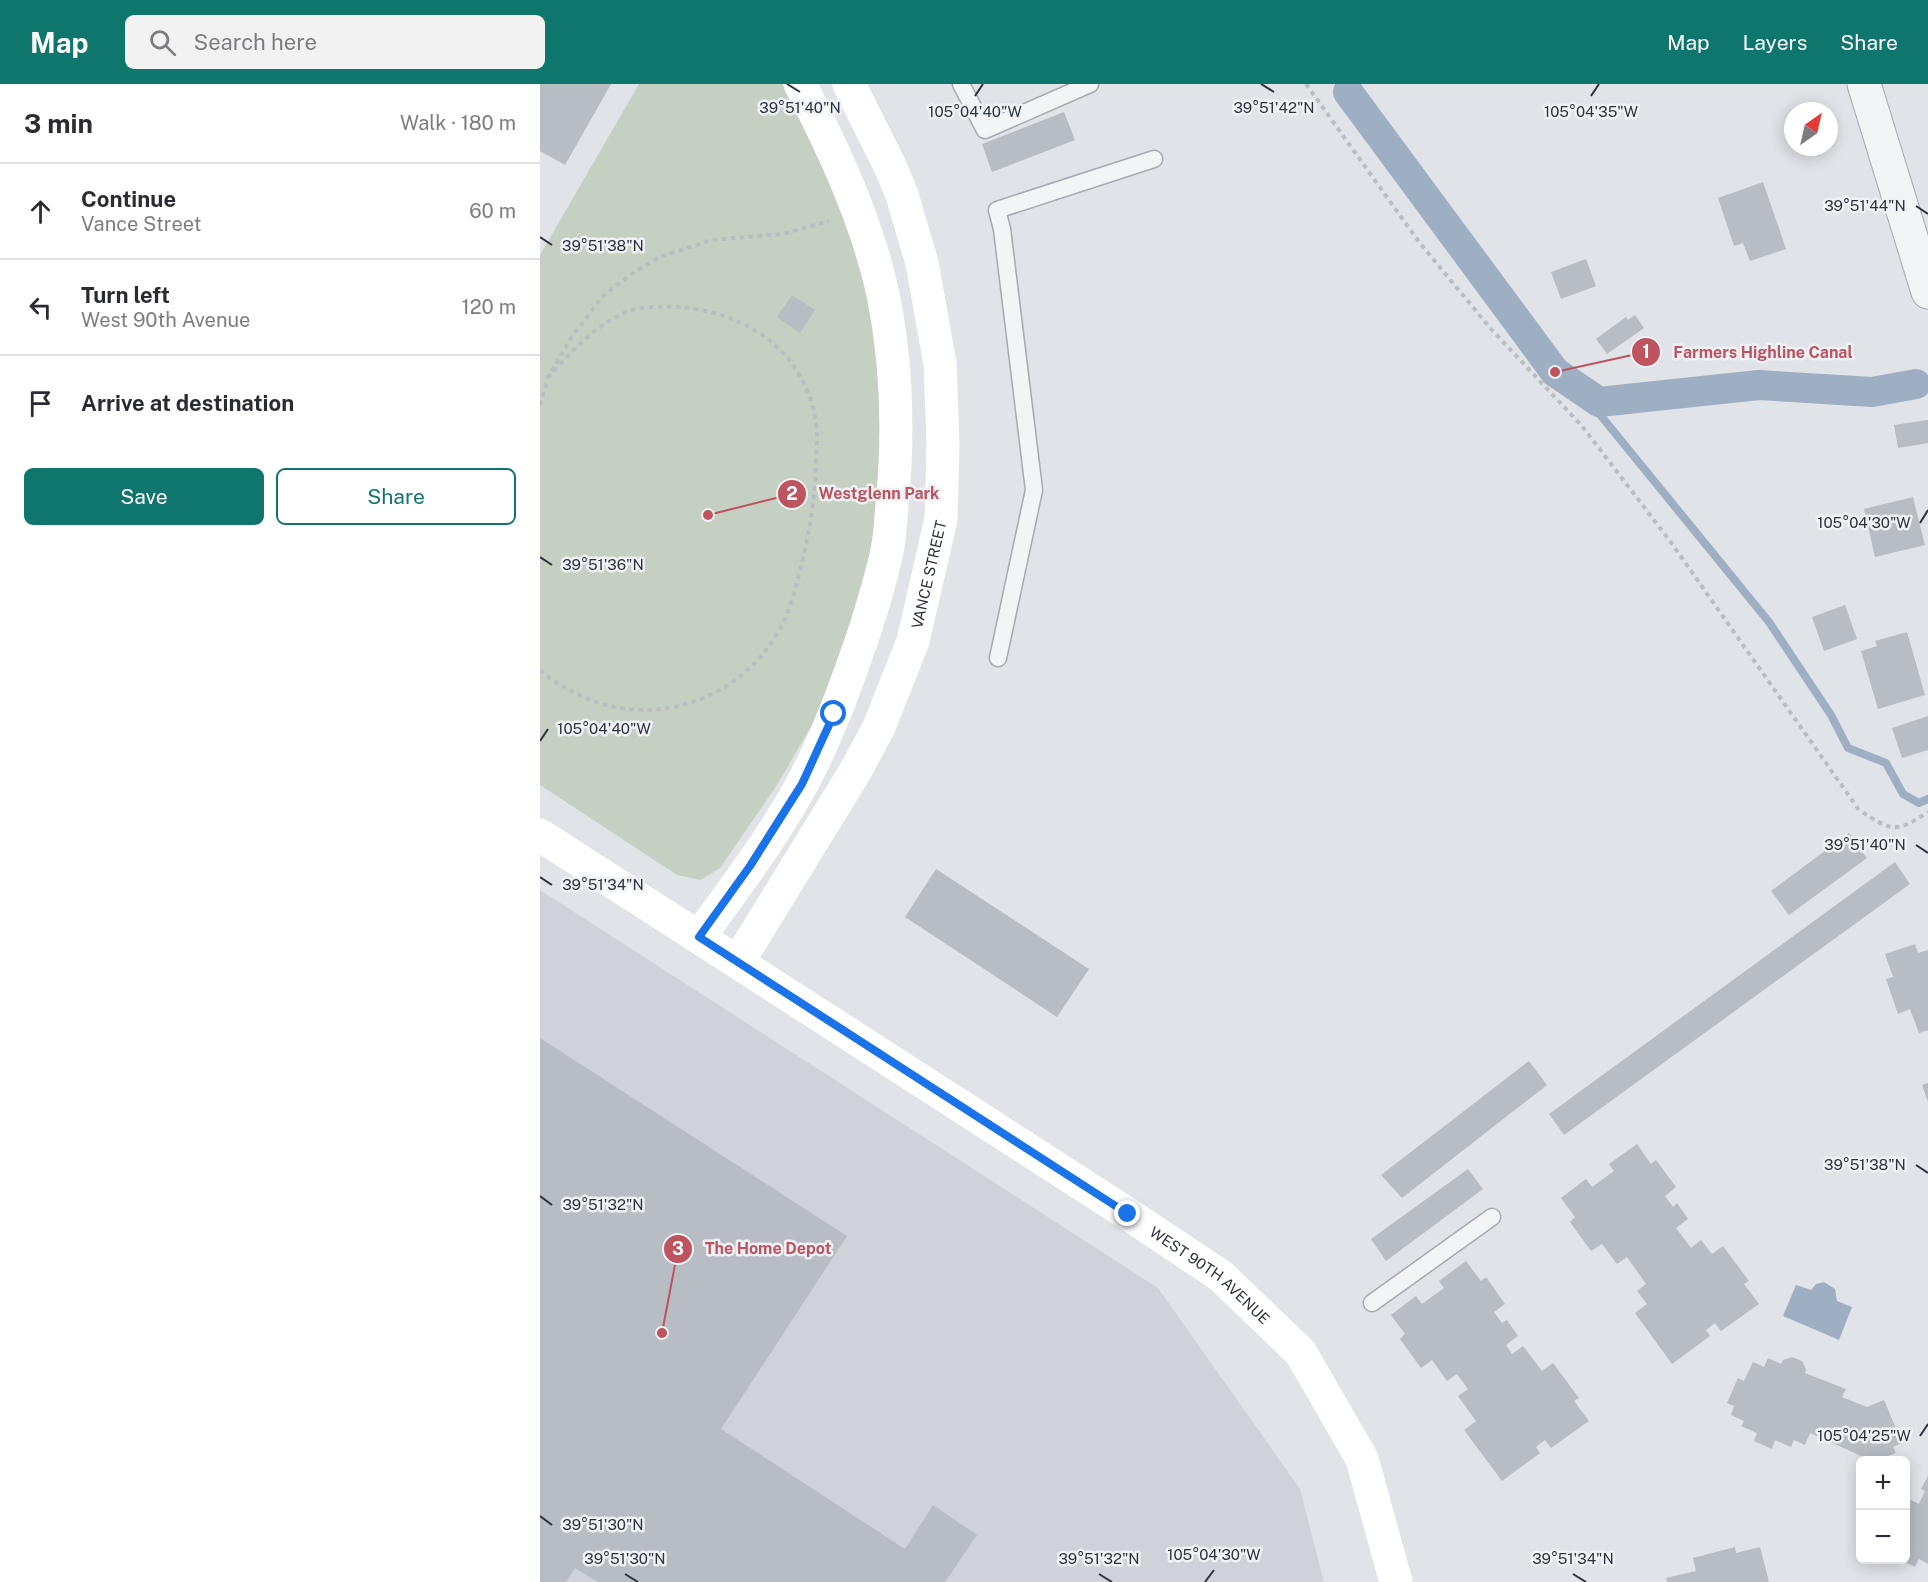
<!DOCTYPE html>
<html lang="en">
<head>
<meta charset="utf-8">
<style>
	:root { --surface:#fff; --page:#f2f2f3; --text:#2b2b33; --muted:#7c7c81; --line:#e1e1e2; --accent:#0f766e }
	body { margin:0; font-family:"Public Sans",sans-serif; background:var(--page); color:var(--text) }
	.controls { position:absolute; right:18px; bottom:18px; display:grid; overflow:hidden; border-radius:9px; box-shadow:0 3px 15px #0003 }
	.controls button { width:54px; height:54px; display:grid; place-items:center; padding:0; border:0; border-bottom:2px solid var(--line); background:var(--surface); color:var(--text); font:30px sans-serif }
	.compass { position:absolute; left:1244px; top:18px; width:54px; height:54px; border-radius:50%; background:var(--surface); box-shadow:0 3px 15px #0003; rotate:34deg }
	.stop { position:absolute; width:18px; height:18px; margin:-14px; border:4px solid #1a73e8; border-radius:50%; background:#fff }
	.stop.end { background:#1a73e8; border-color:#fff; box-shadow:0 2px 6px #0008 }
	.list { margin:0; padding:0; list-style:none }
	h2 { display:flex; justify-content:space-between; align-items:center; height:78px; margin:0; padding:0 24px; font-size:26px }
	h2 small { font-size:20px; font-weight:400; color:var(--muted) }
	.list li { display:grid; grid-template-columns:39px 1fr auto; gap:18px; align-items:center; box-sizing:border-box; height:96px; padding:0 24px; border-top:2px solid var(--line) }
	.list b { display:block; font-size:22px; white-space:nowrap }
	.list p { margin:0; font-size:20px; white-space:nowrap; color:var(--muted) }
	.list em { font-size:20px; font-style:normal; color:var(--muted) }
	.actions { display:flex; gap:12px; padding:18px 24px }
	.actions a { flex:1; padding:14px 0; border:2px solid var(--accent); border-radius:9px; text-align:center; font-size:21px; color:var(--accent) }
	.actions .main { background:var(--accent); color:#fff }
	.icon { flex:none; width:33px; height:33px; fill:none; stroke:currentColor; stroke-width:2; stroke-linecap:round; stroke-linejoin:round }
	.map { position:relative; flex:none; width:1388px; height:1498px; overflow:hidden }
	header { display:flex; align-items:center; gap:36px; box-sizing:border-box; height:84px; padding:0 30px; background:var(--accent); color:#fff }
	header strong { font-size:28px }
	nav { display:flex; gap:33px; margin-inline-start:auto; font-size:21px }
	.search { width:420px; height:54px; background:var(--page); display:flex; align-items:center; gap:15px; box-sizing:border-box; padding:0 21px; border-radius:9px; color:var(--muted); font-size:22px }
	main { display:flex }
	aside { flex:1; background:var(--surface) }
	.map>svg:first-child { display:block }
	.built { fill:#cfd2d9 }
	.green { fill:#c5d0c2 }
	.water { fill:#9fafc3 }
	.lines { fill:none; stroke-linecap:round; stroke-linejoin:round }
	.stream { stroke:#9fafc3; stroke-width:8 }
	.canal { stroke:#9fafc3; stroke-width:30 }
	.building { fill:#b8bcc3 }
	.lane-casing { stroke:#a6aab1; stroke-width:19 }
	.street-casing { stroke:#a6aab1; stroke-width:35 }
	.path { stroke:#babdc2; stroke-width:4; stroke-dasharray:4.5 4.5; stroke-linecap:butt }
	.lane { stroke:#f2f4f6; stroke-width:16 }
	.street { stroke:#f2f4f6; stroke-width:33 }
	.secondary { stroke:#fff; stroke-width:33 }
	.route { stroke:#1a73e8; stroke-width:8 }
	.ticks { fill:none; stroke:#2b313d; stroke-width:2 }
	.labels { text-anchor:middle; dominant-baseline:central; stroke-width:5; stroke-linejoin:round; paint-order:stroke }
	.street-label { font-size:15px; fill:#2b313d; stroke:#eff2f5 }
	.ticks-label { font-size:15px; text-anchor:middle; fill:#2b313d; stroke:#eff2f5; stroke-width:5; stroke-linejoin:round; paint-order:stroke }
	.leader { fill:none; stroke:#be5460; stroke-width:2 }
	.callout-dot { fill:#be5460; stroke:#eff2f5; stroke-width:2 }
	.mark-label { font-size:18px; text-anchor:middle; font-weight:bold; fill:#fff }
	.callout-label { font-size:16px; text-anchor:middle; font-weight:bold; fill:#be5460; stroke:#eff2f5; stroke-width:5; stroke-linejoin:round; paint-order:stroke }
</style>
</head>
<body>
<header>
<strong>Map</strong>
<div class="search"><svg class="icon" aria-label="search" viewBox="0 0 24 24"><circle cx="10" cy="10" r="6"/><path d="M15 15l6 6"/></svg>Search here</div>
<nav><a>Map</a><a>Layers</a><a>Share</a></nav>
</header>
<main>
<aside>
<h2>3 min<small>Walk · 180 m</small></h2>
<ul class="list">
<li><svg class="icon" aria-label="ahead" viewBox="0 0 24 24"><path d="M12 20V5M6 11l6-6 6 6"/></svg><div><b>Continue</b><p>Vance Street</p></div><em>60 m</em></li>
<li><svg class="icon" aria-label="left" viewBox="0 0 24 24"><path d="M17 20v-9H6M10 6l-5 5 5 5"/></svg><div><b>Turn left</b><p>West 90th Avenue</p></div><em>120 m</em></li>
<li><svg class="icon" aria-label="arrive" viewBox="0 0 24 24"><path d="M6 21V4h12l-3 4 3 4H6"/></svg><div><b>Arrive at destination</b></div></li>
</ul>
<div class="actions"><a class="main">Save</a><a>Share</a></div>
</aside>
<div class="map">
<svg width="1388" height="1498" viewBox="0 0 1388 1498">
	<rect width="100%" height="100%" fill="#e0e3e7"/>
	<path class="built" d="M0,806L618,1204L760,1405L784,1498H0Z"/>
	<path class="green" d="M99,0H243L287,85L315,163L334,236L342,317L343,394L330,468L302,571L279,629L237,701L180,784L161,796L137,791L0,701V171Z"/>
	<path class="water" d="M1284,1198L1295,1205L1297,1217L1312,1223L1299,1256L1243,1232L1256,1201L1271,1206L1276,1200Z"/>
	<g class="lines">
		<path class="stream" d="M1057,327L1229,538L1291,631L1308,664L1346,679L1363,710L1379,719L1388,715"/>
		<path class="canal" d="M808,8L1015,288L1059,318L1219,301L1332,308L1376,300"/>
	</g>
	<g class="building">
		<path d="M0,0H71L25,81L0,67Z"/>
		<path d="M524,28L535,56L452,88L442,60Z"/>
		<path d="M1223,98L1246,165L1210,177L1203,159L1194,162L1178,114Z"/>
		<path d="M1046,175L1056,202L1021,215L1011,188Z"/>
		<path d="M252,211L275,226L260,249L237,233Z"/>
		<path d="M1095,231L1104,244L1067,270L1056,255L1086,233L1088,236Z"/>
		<path d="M1388,336V359L1358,364L1354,341Z"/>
		<path d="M1373,413L1385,461L1335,473L1324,425Z"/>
		<path d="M1305,521L1317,555L1284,567L1272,533Z"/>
		<path d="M1367,548L1385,611L1338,625L1321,567L1337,562L1335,557Z"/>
		<path d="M1388,632V666L1362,674L1352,644Z"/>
		<path d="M1309,749L1327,774L1249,831L1231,807Z"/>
		<path d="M1355,778L1370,800L1024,1051L1009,1030Z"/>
		<path d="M396,785L549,885L517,933L365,833Z"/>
		<path d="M1375,860L1378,869L1388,866V946L1379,949L1370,925L1358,930L1346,895L1353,893L1345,870Z"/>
		<path d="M0,954L307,1152L181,1345L365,1465L393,1421L437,1451L405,1498H58L35,1484L26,1498H0Z"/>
		<path d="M989,977L1007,1001L862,1114L841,1091Z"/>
		<path d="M1388,999V1018L1382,1001Z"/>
		<path d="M1097,1060L1111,1080L1116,1076L1136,1103L1125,1112L1133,1123L1137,1119L1148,1135L1136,1144L1151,1164L1161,1156L1172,1170L1183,1162L1209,1197L1204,1200L1219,1220L1181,1247L1175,1239L1166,1246L1170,1252L1132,1280L1095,1229L1107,1220L1097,1207L1106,1200L1087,1173L1077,1180L1062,1160L1051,1167L1030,1138L1035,1133L1021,1114L1046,1095L1052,1103L1074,1087L1069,1080Z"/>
		<path d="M928,1085L943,1105L846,1177L831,1155Z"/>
		<path d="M926,1177L941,1197L946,1193L965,1220L954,1228L962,1239L967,1236L978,1252L966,1261L972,1270L983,1262L1002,1287L1013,1279L1039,1314L1034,1317L1049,1337L1011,1364L1005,1356L996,1363L1000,1369L962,1397L924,1346L936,1337L918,1312L928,1305L917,1290L907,1297L892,1276L881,1284L860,1255L865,1250L851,1231L876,1212L882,1220L904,1204L899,1197Z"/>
		<path d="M1252,1273L1262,1277L1266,1285L1265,1289L1306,1305L1302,1313L1327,1323L1344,1316L1362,1359L1353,1363L1356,1369L1337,1376H1330L1270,1349L1265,1361L1254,1356L1251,1363L1235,1356L1232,1365L1214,1357L1217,1349L1201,1342L1204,1337L1191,1331L1194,1322L1187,1319L1198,1294L1204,1297L1213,1278L1224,1283L1228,1274L1241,1280L1243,1276Z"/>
		<path d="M1388,1392V1480L1379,1475L1375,1483L1361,1476H1366V1416L1367,1414L1379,1420L1385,1407L1381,1405Z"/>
		<path d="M1195,1463L1196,1469L1220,1463L1229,1498H1127L1126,1494L1156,1487L1153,1474Z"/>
	</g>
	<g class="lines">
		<g class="lane-casing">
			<g id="lane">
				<path d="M421,0L445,46L550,0"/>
				<path d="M458,574L494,406L462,145L457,126L614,75"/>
				<path d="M832,1219L952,1133"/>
			</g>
		</g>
		<g class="street-casing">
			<path id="street" d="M1324,0L1388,208"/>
		</g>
		<g class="path">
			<path d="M766,0L879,158L951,245L1042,342L1130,457L1319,726C1352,747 1354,750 1388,728"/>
			<path d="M0,321L8,293L31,254L63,212L91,190L120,173L171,156L243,150L289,137"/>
			<path d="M0,586C7,593 17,599 26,604C112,656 223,611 252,516C265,471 275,426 276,378C277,360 278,342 273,324C256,261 204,230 142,223C125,222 100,222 84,229C53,243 31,269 8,293"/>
		</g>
		<use href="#lane" class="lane"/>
		<use href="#street" class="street"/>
		<g class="secondary">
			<path id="s1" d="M0,751L588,1130L681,1192L761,1269L822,1375L856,1498"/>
			<path d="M159,853C195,803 233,754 262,700C287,654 305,604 322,555C332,525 342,493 348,462C350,449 351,434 352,421C359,350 357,279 343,210C327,137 294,66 260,0"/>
			<path id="s2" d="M198,878L316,686L339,643L373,557L401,435L403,359L400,280L382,179L362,111L350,82L309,0"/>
		</g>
	</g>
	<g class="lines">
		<path class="route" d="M294,630L262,700L210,782L159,853L588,1130"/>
	</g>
	<path class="ticks" d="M247,0L260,8M721,0L734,8M435,12L443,0M1051,12L1059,0M1376,122L1388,130M0,153L12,161M1380,439L1388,426M0,473L12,481M0,657L8,645M1376,761L1388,769M0,793L12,801M1376,1081L1388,1089M0,1112L12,1121M1380,1352L1388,1340M0,1432L12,1441M85,1490L98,1498M559,1490L572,1498M1033,1490L1046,1498M665,1498L674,1486"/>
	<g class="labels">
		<g class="street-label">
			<text stroke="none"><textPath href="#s2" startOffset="435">VANCE STREET</textPath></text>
			<text stroke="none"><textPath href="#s1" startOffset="802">WEST 90TH AVENUE</textPath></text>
		</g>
	</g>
	<g class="ticks-label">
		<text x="260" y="29">39°51'40"N</text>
		<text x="734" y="29">39°51'42"N</text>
		<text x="435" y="33">105°04'40"W</text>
		<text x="1051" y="33">105°04'35"W</text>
		<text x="1325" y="127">39°51'44"N</text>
		<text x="63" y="167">39°51'38"N</text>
		<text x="1324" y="444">105°04'30"W</text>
		<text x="63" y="486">39°51'36"N</text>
		<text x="64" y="650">105°04'40"W</text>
		<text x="1325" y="766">39°51'40"N</text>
		<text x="63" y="806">39°51'34"N</text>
		<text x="1325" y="1086">39°51'38"N</text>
		<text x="63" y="1126">39°51'32"N</text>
		<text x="1324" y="1357">105°04'25"W</text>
		<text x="63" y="1446">39°51'30"N</text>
		<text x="674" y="1476">105°04'30"W</text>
		<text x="85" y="1480">39°51'30"N</text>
		<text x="559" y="1480">39°51'32"N</text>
		<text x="1033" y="1480">39°51'34"N</text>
	</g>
	<path class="leader" d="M1015 288L1106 268M168 431L252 410M122 1249L138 1165"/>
	<g class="callout-dot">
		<circle cx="1015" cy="288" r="6"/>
		<circle cx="168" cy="431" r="6"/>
		<circle cx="122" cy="1249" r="6"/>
		<circle cx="1106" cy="268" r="15"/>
		<circle cx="252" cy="410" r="15"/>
		<circle cx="138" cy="1165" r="15"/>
	</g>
	<g class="mark-label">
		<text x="1106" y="274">1</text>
		<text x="252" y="416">2</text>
		<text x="138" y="1171">3</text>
	</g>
	<g class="callout-label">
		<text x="1223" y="274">Farmers Highline Canal</text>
		<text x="339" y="415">Westglenn Park</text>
		<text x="228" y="1170">The Home Depot</text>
	</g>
</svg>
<div class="controls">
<button>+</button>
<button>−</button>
</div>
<svg class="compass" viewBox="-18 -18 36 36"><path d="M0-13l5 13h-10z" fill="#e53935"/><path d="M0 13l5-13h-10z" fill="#7c7c81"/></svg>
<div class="stop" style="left:294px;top:630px"></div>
<div class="stop end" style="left:588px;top:1130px"></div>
</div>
</main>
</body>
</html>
